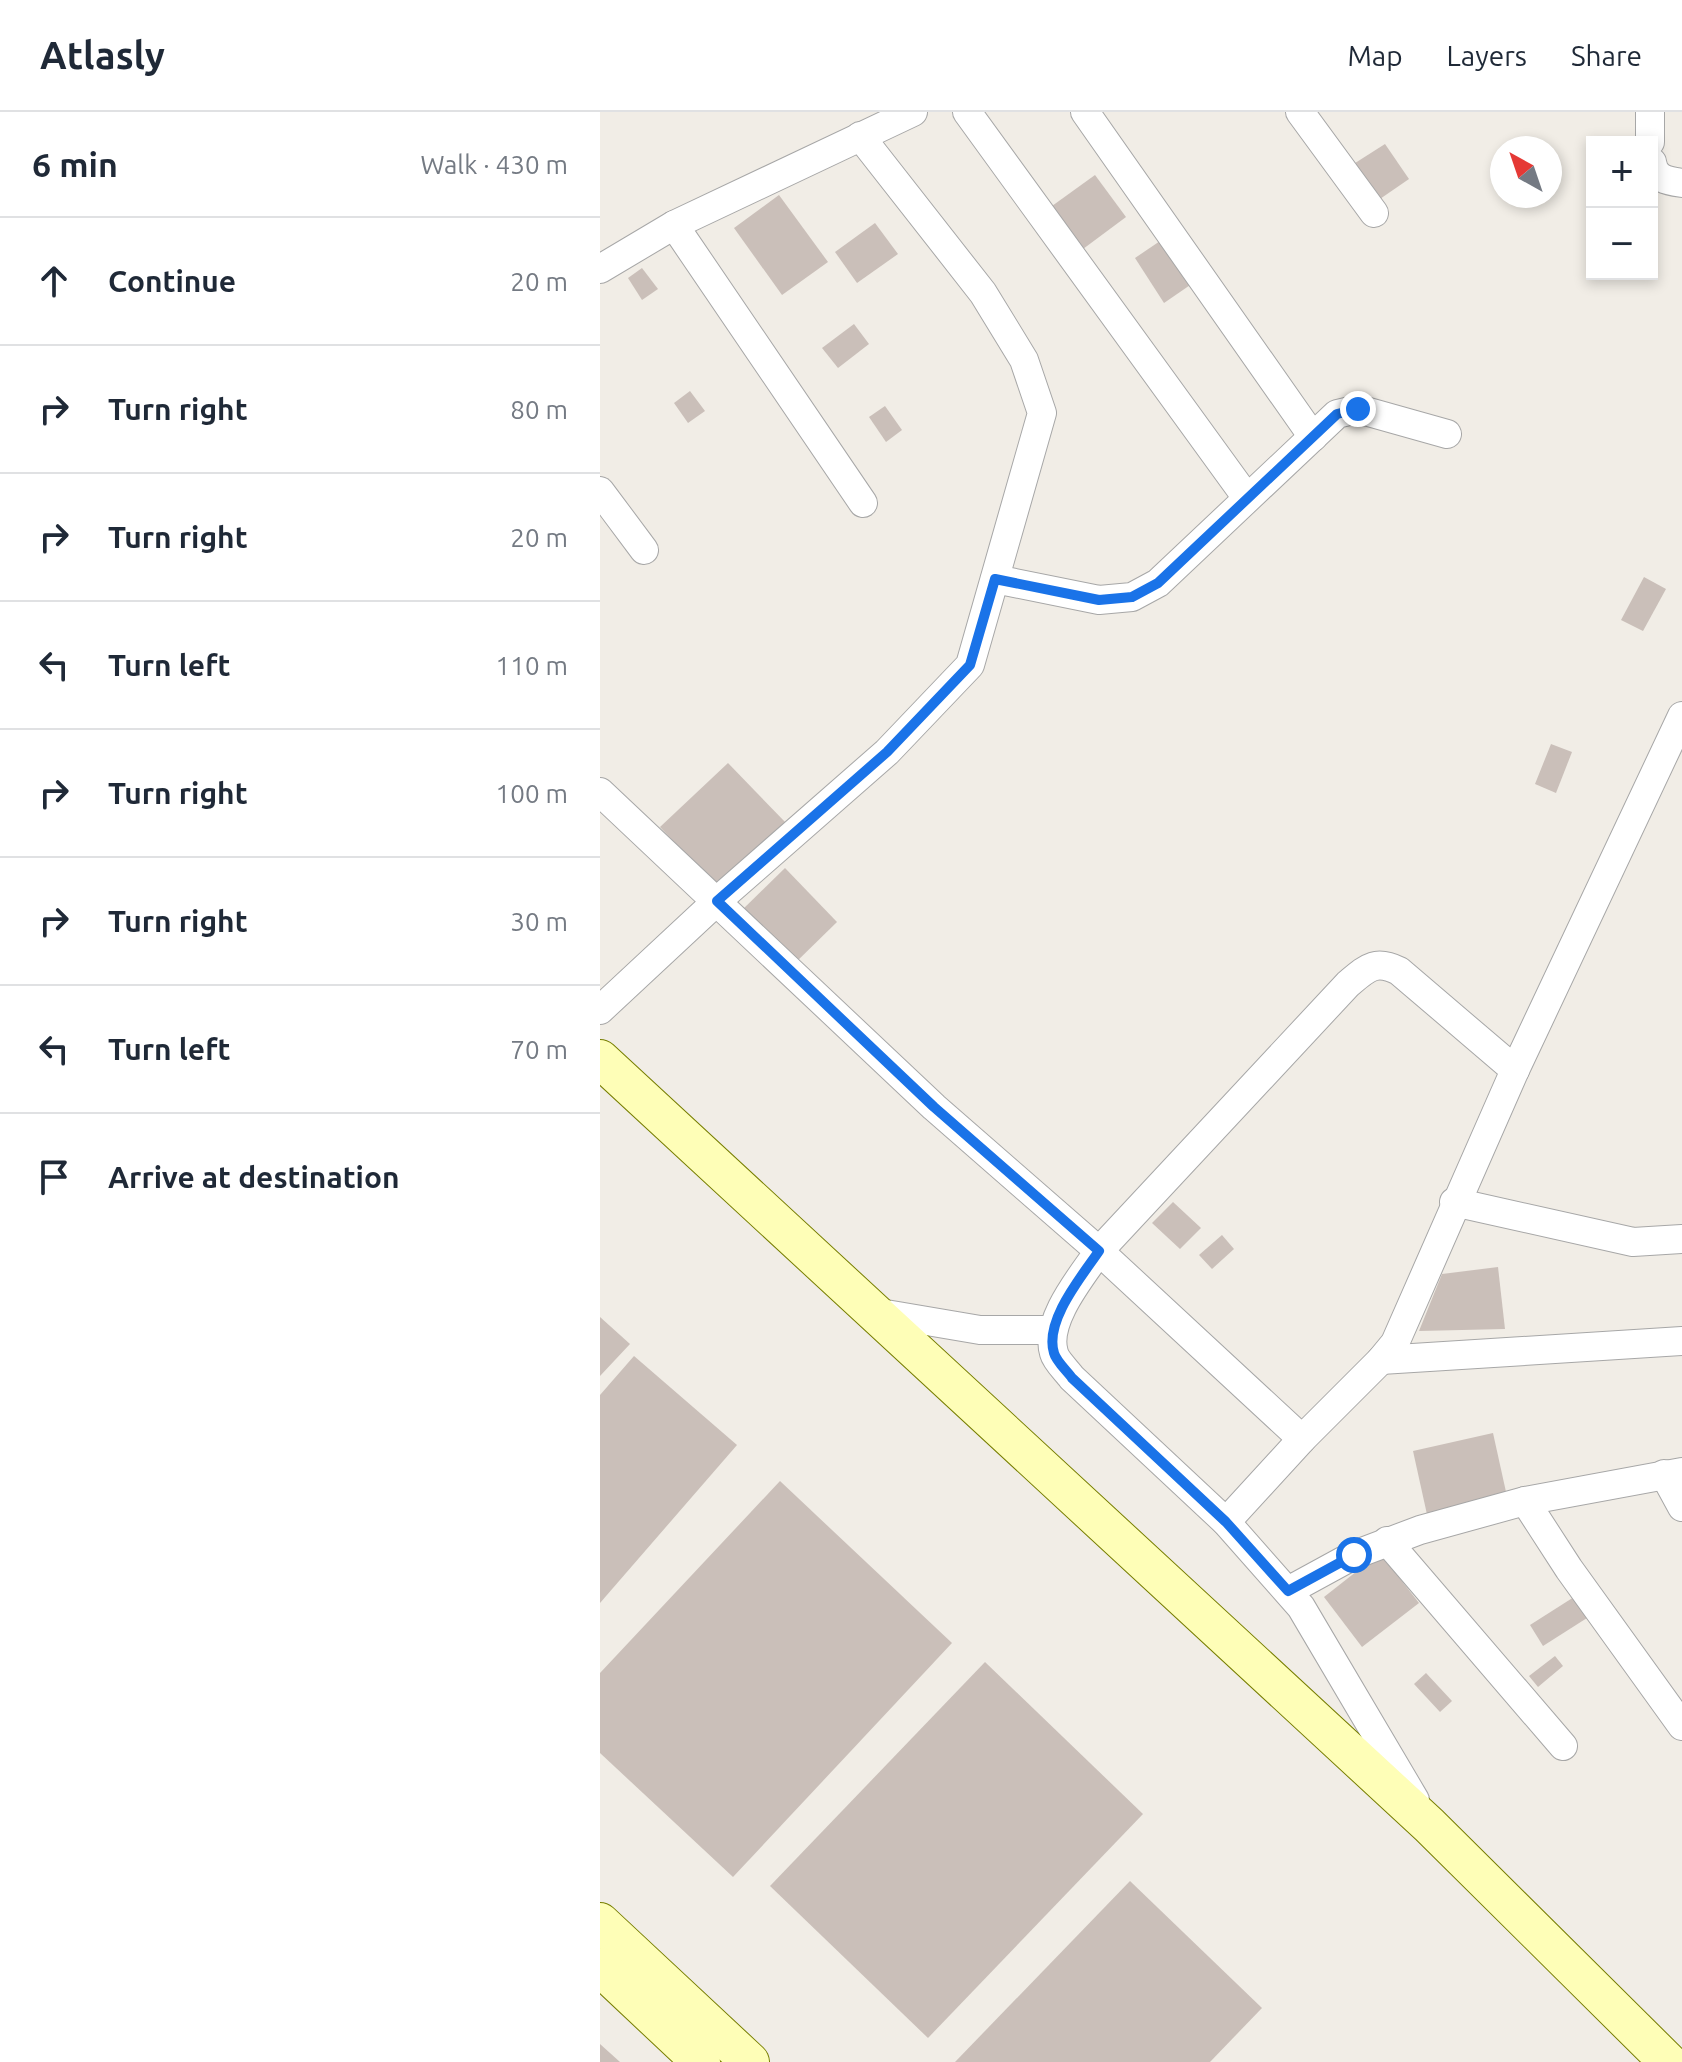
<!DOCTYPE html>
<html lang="en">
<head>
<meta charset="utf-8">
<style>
	:root { --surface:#fff; --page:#f2f2f3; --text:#1f2937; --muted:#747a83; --line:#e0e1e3 }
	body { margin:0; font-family:Ubuntu,sans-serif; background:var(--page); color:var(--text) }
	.controls { position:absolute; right:24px; top:24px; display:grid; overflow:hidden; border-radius:0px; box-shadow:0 4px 12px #0003 }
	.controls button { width:72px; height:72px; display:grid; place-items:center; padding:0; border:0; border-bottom:2px solid var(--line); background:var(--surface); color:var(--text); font:40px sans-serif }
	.compass { position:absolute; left:890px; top:24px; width:72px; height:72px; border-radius:50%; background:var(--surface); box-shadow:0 4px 12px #0003; rotate:320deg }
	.stop { position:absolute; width:24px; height:24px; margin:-18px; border:6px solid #1a73e8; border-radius:50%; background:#fff }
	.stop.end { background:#1a73e8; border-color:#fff; box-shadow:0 2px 8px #0008 }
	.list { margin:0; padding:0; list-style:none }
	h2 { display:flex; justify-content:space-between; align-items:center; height:104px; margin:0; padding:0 32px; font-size:34px }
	h2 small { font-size:26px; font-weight:400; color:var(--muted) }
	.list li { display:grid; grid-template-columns:52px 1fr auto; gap:24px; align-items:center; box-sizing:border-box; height:128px; padding:0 32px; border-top:2px solid var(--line) }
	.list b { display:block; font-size:30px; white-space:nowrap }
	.list em { font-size:26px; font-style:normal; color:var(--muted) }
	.icon { flex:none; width:44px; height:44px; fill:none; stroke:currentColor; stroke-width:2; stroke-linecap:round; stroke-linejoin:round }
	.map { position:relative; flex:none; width:1082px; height:1950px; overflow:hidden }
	header { display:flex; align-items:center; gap:48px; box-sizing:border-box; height:112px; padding:0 40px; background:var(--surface); border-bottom:2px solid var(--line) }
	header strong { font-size:38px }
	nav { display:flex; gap:44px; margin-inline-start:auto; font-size:28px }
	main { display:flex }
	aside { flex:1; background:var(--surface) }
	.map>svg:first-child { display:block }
	.building { fill:#cabfb9 }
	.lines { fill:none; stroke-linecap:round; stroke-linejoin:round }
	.street-casing { stroke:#a7a7a7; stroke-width:30 }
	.secondary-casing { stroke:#777e00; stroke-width:40 }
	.street { stroke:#fff; stroke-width:28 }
	.secondary { stroke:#fefeb7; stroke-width:38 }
	.route { stroke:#1a73e8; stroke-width:10 }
</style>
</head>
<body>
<header>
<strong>Atlasly</strong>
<nav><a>Map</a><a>Layers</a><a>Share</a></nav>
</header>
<main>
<aside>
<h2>6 min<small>Walk · 430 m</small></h2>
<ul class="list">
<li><svg class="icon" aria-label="ahead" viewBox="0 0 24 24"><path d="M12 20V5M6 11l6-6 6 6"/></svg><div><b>Continue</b></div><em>20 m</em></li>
<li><svg class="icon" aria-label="right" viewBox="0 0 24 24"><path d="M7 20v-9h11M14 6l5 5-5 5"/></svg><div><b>Turn right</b></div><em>80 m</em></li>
<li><svg class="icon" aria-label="right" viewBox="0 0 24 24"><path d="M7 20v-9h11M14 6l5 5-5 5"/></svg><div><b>Turn right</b></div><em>20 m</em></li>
<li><svg class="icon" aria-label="left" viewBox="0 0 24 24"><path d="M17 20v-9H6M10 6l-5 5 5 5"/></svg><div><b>Turn left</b></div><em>110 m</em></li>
<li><svg class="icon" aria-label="right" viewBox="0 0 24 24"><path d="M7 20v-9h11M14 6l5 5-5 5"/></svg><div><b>Turn right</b></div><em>100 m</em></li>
<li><svg class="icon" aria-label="right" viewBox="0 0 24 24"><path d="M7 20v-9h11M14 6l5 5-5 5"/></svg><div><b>Turn right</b></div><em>30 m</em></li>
<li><svg class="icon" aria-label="left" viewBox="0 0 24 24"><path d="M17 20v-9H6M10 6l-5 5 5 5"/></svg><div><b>Turn left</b></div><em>70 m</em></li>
<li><svg class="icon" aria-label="arrive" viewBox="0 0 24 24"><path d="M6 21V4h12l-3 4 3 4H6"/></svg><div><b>Arrive at destination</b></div></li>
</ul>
</aside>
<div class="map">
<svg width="1082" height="1950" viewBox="0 0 1082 1950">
	<rect width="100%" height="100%" fill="#f1ede6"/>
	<g class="building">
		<path d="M785,32L809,67L777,89L752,53Z"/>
		<path d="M495,63L526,105L483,137L452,94Z"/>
		<path d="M179,83L228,150L182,183L134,116Z"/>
		<path d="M275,111L298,142L257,171L235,140Z"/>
		<path d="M566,125L596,169L564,191L535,146Z"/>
		<path d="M42,156L58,177L42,188L28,166Z"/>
		<path d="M254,212L269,232L238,256L222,236Z"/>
		<path d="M90,279L105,299L88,311L74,291Z"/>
		<path d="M285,294L302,318L286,330L269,305Z"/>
		<path d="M1044,465L1066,477L1043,519L1021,508Z"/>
		<path d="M951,632L972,640L956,681L935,672Z"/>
		<path d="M128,651L187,712L118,777L60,715Z"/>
		<path d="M185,756L237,810L191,855L139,801Z"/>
		<path d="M573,1090L601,1116L580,1137L552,1111Z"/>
		<path d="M622,1123L634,1137L612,1157L599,1143Z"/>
		<path d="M898,1155L905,1217L819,1219L842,1162Z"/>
		<path d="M0,1205L30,1232L0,1264Z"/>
		<path d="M34,1244L137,1333L0,1491V1283Z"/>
		<path d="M893,1321L908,1389L828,1407L813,1339Z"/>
		<path d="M180,1369L352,1531L133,1765L0,1641V1561Z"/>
		<path d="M780,1441L819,1491L762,1535L724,1485Z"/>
		<path d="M974,1485L987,1506L943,1534L930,1513Z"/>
		<path d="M955,1544L963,1554L938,1575L929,1564Z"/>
		<path d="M385,1550L543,1702L328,1926L170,1774Z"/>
		<path d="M826,1561L852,1589L840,1600L814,1572Z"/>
		<path d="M530,1769L662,1896L610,1950H355Z"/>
		<path d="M0,1932L20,1950H0Z"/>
	</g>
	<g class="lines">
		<g class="street-casing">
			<g id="street">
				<path d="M367,0L647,386"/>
				<path d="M485,0L713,325"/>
				<path d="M700,0L774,101"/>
				<path d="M1050,0V30"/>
				<path d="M1052,50C1054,67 1068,69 1082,71"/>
				<path d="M74,113L263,391"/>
				<path d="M0,157L74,113L313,0"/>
				<path d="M0,379L44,438"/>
				<path d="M395,467L499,488L532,485L558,471L737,302L758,297L847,322"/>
				<path d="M0,680L334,995L499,1139L702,1327"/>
				<path d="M0,898L117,789L287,640L370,553L442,301L424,248L383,181L260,24"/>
				<path d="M854,1090L1033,1130L1082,1127"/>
				<path d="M274,1200L380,1218H453"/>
				<path d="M781,1248L1082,1229"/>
				<path d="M1064,1362L1082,1395"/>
				<path d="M925,1389L969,1457L1082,1614"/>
				<path d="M626,1410L702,1327L781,1248L795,1231L915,958L1082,604"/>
				<path d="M787,1429L963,1634"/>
				<path d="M688,1479L754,1443L820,1418L925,1389L1082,1360"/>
				<path d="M815,1688L701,1495L626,1410L472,1266C467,1259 456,1249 454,1241C444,1209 482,1164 499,1139L748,872C767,856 775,847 799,859L915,958"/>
			</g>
		</g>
		<g class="secondary-casing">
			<g id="secondary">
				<path d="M0,947L829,1713L1068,1950"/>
				<path d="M0,1810L150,1950"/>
				<path d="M0,1855L101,1950"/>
			</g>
		</g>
		<use href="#street" class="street"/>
		<use href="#secondary" class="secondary"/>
	</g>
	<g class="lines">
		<path class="route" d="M754,1443L688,1479L626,1410L472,1266C467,1259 456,1249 454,1241C444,1209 482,1164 499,1139L334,995L117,789L287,640L370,553L395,467L499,488L532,485L558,471L737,302L758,297"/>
	</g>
</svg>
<div class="controls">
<button>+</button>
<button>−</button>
</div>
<svg class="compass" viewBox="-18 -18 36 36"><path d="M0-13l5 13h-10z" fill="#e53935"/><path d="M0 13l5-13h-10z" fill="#747a83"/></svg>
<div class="stop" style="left:754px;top:1443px"></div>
<div class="stop end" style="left:758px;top:297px"></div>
</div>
</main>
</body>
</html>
